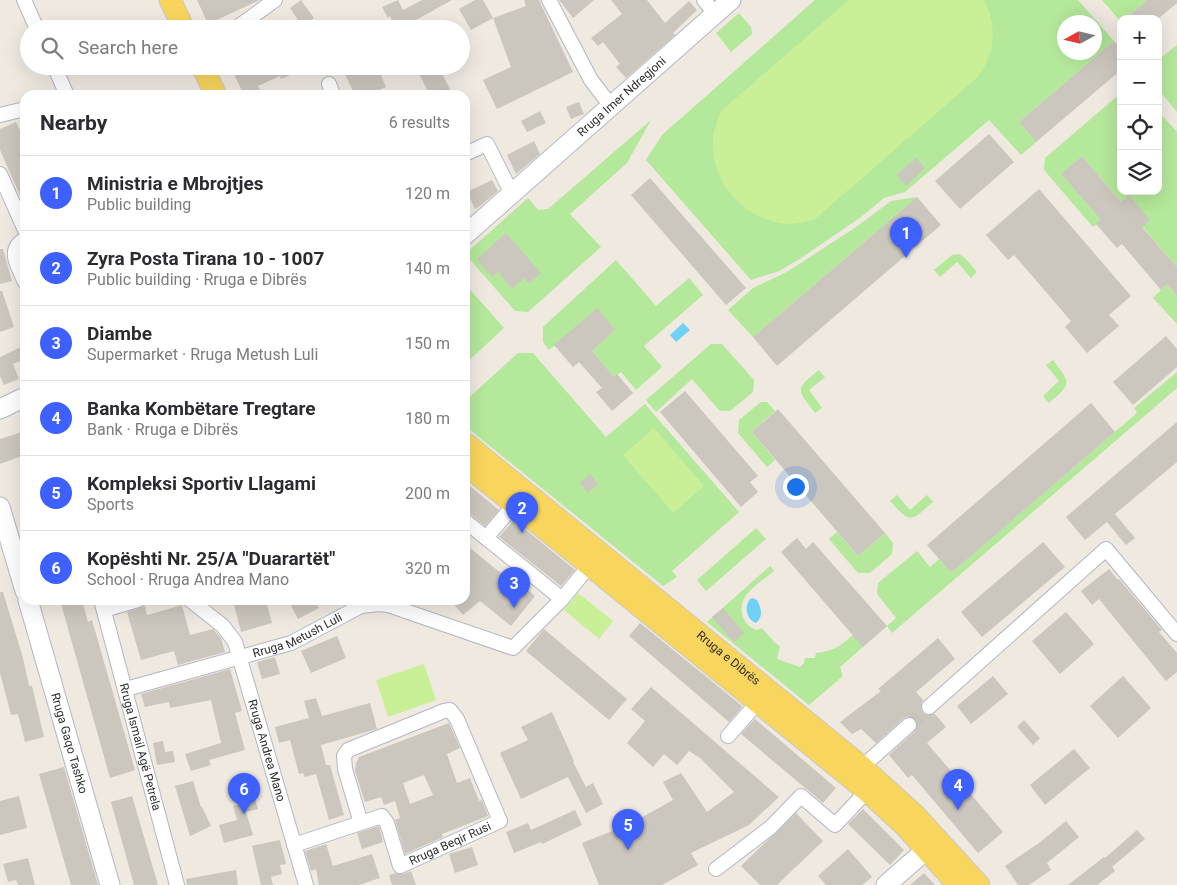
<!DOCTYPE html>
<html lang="en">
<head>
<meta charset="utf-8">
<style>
	:root { --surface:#fff; --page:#f7f7f7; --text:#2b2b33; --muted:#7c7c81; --line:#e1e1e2; --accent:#3d60ff }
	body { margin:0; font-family:Roboto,sans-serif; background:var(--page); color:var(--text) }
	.controls { position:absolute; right:15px; top:15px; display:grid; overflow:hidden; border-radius:10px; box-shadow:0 5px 20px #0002 }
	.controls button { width:45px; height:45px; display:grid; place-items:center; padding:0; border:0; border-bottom:1px solid var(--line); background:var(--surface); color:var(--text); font:25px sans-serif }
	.compass { position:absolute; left:1057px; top:15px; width:45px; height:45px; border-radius:50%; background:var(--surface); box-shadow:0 5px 20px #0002; rotate:262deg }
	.you { position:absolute; left:795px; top:486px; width:18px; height:18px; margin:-12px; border:4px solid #fff; border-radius:50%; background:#1a73e8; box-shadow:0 0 0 8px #1a73e833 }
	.badge { display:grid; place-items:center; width:32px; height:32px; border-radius:50%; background:var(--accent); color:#fff; font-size:16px; font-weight:700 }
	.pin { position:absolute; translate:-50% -41px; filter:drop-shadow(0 1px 2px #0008) }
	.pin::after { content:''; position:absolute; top:26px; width:18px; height:15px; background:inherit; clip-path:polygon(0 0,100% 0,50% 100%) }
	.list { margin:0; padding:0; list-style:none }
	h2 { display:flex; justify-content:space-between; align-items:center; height:65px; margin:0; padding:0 20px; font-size:21px }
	h2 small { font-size:16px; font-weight:400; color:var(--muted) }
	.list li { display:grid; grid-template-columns:32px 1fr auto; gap:15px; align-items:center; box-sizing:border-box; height:75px; padding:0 20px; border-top:1px solid var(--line) }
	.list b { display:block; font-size:19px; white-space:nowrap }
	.list p { margin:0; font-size:16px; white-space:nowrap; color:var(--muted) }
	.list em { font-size:16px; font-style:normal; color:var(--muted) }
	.icon { flex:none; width:28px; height:28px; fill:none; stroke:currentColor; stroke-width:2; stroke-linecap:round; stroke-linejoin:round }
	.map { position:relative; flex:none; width:1177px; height:885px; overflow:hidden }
	.search { position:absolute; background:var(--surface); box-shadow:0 5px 20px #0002; left:20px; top:20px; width:450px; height:55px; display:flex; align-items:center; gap:12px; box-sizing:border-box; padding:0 18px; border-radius:28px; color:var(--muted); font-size:19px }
	.panel { position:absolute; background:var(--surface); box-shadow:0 5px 20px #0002; left:20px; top:90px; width:450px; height:515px; border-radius:15px }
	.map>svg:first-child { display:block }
	.green { fill:#b4e89a; fill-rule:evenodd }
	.pitch { fill:#c9f096 }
	.water { fill:#6fd1f5 }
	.building { fill:#cbc7be; fill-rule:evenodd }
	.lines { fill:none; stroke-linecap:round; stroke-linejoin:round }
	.street-tunnel { stroke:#c8c4bc; stroke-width:14; stroke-dasharray:14 7; stroke-linecap:butt }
	.street-casing { stroke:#b4b6c2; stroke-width:16 }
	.secondary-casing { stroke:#b4b6c2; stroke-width:21 }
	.primary-casing { stroke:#c9c9c9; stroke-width:23 }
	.street { stroke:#fff; stroke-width:14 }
	.secondary { stroke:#fff; stroke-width:19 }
	.primary { stroke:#f8d55c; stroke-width:21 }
	.labels { text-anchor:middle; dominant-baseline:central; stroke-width:4; stroke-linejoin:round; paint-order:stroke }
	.street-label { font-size:12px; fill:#2e2e2e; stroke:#fff }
</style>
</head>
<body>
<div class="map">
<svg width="1177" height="885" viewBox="0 0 1177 885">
	<rect width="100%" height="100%" fill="#efe9e0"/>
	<g class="green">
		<path d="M815,0H1078L1114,41L1019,122L1036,142L1021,155L989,120L905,192L884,198L861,217L801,258L779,271L751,280L646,160L662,135ZM1064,22H1094V52H1064Z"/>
		<path d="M1102,0H1147L1125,19H1121V22Z"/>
		<path d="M739,13L751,27L752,34L731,52L716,33Z"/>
		<path d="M1177,45V112L1158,89V60Z"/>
		<path d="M1121,93V191H1158V111L1177,132V267L1082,156L1061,174L1101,220L1093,227L1044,170L1045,158Z"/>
		<path d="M651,120L627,163L570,214L601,247L528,312L515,311L465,254L528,198L538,210L548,209Z"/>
		<path d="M917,197L753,337L728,310L753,288L787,272L856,227L891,201Z"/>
		<path d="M959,254L965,258L977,272L971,278L957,262L940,277L934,270L952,255Z"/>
		<path d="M616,260L656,306L689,278L703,295L644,346L662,367L636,390L621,372L614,377L592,351L615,330L597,309L549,350L543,342V327Z"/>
		<path d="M465,284L504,328L465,364Z"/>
		<path d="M1167,284L1177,296V324L1153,298Z"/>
		<path d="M711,344H722L754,380L753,392L730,411H720L692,379L656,412L646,400Z"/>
		<path d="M518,353H533L606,437L645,404L739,512L672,571L677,577L663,586L465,426L467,410L465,401Z"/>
		<path d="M1053,360C1071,384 1072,383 1049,403L1043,396L1059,381L1046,365Z"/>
		<path d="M819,370L825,377L809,390L822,408L815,413C797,389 794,390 819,370Z"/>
		<path d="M1177,372V388L892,633L887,626L896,618L877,594L878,583L917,551L930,567L939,559L951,573L1137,413L1134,408Z"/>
		<path d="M761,402H767L775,411L752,432L775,460L767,467L738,433L739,420Z"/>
		<path d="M897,495L910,510L927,495L933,502C910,522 911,524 890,501Z"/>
		<path d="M756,528L766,539L706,591L697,580Z"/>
		<path d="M837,532L858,556L885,533L893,543L892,554L870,573H858L829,539Z"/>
		<path d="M770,566L774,571C760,583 735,596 743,617C746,624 750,628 757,630L762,628L775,643L780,646L777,659L800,667L804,663L805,658H815L816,653C834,651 839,647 853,635L863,647L840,667L843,676L809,705L707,622Z"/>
	</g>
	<g class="pitch">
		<path d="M849,0H984C993,15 995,38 990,54C987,62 983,69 979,76L814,220C806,221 796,224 787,224C743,220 710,182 713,138C714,129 718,120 720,112Z"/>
		<path d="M654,428L704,486L673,513L623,455Z"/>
		<path d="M578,593L613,621L599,639L564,610Z"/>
		<path d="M424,664L436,700L388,717L376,680Z"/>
	</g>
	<g class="water">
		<path d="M683,323L690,330L676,342L670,335Z"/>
		<path d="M753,598L757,600C761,608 764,616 756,623C746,619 744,607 750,599Z"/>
	</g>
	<g class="building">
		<path d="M197,0H260L208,24Z"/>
		<path d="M301,0L314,18L302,26L290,8Z"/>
		<path d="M398,0L403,10L422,0H452L416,20L421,29H396L390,16L388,18L382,7Z"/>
		<path d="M475,0H483L493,18L471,30L459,9Z"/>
		<path d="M524,0H539L573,72L497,109L483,80L511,67L493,18L526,6Z"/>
		<path d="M559,0H594L573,18Z"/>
		<path d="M611,0H647L665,23L689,1L697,10L673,33L675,35L626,78L616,67L620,64L603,42L598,46L591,38L622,14Z"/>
		<path d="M1147,0H1177V3L1158,19H1125Z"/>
		<path d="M1114,41L1121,49V70L1036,142L1019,122Z"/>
		<path d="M244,66H311L281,79L280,76L258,86L262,95H244L233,72Z"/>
		<path d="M341,66H377L386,87L379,90L382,95H355Z"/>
		<path d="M415,66H438L453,95H430Z"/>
		<path d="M579,102L584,114L571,119L566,107Z"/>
		<path d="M540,111L546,123L527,132L521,121Z"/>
		<path d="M16,122L25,142V207L0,150V129Z"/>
		<path d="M989,134L1014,162L960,209L935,181Z"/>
		<path d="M534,141L540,154L516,174L507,155Z"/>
		<path d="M1082,156L1121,202L1129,195L1150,220L1142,227L1177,267V296L1167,284L1161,290L1122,244L1117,248L1096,224L1101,220L1061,174Z"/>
		<path d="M916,158L925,168L906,186L896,175Z"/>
		<path d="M650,178L746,288L726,305L631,195Z"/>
		<path d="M492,180L498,191L480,206L475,209L467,192Z"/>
		<path d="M1039,189L1131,296L1109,315L1119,326L1087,353L1065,327L1071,321L1014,255L1008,260L986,235Z"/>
		<path d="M917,197L941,225L777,366L753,337Z"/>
		<path d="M506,233L541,273L529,284L524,278L512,289L498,272L492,277L477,259Z"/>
		<path d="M0,249H3L12,281L0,284Z"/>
		<path d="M0,291H2L14,327L0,332Z"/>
		<path d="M597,308L615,330L592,351L614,377L617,374L633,393L612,411L596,392L602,388L579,362L573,367L554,345Z"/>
		<path d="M1166,336L1177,349V367L1133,405L1113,382Z"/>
		<path d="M25,345V359L13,364L19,379L4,385L0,376V357Z"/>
		<path d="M685,391L758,476L750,482L758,492L741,507L660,412Z"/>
		<path d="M1091,403L1115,432L951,573L927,545Z"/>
		<path d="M778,409L885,533L858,556L752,432Z"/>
		<path d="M1177,422V462L1115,514L1135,538L1126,545L1107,522L1085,540L1066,517Z"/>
		<path d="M25,431V455L0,464V439Z"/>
		<path d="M590,474L598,484L588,493L580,483Z"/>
		<path d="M465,482L499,510L485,526L470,514L465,512Z"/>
		<path d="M514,520L575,570L561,586L499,537Z"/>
		<path d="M797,538L806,549L813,542L887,626L863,647L781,552Z"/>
		<path d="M1043,542L1065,567L982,637L961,612Z"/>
		<path d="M465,544L512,582L515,579L535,596L511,626L480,601L463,615L450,600H465Z"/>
		<path d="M1109,569L1118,580L1119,579L1162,630L1159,632L1177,653V672L1166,681L1099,599L1092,605L1081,591Z"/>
		<path d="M0,592H3L23,658L29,686H32L44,737L25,742L18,714L11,715L0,673Z"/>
		<path d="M60,600H82L88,622L92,620L135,770L110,778Z"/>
		<path d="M251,600H266L272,623L241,632L234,605Z"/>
		<path d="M288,600H315L319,608L298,619Z"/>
		<path d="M182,605L190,635L213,629L221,638L225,652L178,665L174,651L141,660L127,612L145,606L147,615Z"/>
		<path d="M723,608L744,633L734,642L712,617Z"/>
		<path d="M1066,612L1094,644L1060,674L1032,641Z"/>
		<path d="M640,623L741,705L742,707L729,722L629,636Z"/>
		<path d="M544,629L627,699L609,720L526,651Z"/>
		<path d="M337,636L346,658L311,673L301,651Z"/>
		<path d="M938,638L955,659L916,692L923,700L921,705L922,712L927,715L935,714L946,727L927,743L1003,832L978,853L912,775L908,778L889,755L915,731L918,724L915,719L908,716L904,718L876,743L861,729L852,734L840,722L881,691L878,689Z"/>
		<path d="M275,657L280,674L262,679L257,662Z"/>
		<path d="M230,669L242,711L235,713L245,750L209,760L211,765L191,771L185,754L221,743L211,700L170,708L169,702L145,707L141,694Z"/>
		<path d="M993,676L1008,694L971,724L957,706Z"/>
		<path d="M1123,676L1151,708L1118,738L1090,706Z"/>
		<path d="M651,687L779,797L749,825L691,853L698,865L662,885H599L582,843L630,824L673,800L663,782L681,773L707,812L734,792L700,758L689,751L677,765L664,754L653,767L627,743L645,721L631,709Z"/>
		<path d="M316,698L322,716L370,703L377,729L321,745L326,765H330L344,815L329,820L316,774L305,777L303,773L299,774L290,740L279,743L275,727L309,718L304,701Z"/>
		<path d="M552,712L574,761L573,762L586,787L593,783L603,804L586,813L568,777L521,799L500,753L528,740L521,727Z"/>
		<path d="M755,719L836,788L823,803L741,734Z"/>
		<path d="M1024,720L1040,738L1033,745L1017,727Z"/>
		<path d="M449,723L460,748L447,754L457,783L470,778L479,801L482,800L488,816L442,834L443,837L405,854L395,820L400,818L395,801L384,805L381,797L365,802L355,771L356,763L359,757ZM424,775L433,795L410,804L403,783Z"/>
		<path d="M163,741L165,752L173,751L175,762L157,765L153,743Z"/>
		<path d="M1074,749L1090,768L1045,805L1030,785Z"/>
		<path d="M64,767L98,885H71L39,774Z"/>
		<path d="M245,780L248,790L252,789L258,809L246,812L253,835L224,843L219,825L237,820L233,806L237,805L231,784Z"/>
		<path d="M193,781L201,807H202L211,826L190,836L175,786Z"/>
		<path d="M19,796L27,828L0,835V801Z"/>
		<path d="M132,796L158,885H134L111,802Z"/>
		<path d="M863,809L904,850L890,865L848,824Z"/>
		<path d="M575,810L582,825L542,844L541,842L514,853L506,832L528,823L531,830Z"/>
		<path d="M796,813L823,841L777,885H760L741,866Z"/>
		<path d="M1066,821L1079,837L1047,863L1051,870L1029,885H1018L1005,866L1039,843Z"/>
		<path d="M379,826L383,842L362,849L357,833Z"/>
		<path d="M1137,830L1145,839L1112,867L1115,871L1097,885H1068L1104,857L1105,858Z"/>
		<path d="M280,840L286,864L280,865L282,874L271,877L273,885H261L252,846Z"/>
		<path d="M326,844L333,866L372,854L380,878L359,885H319L316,869L311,871L305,851Z"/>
		<path d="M472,847L478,865L455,873L449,854Z"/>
		<path d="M848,849L872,877L862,885H826L818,876Z"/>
		<path d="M28,858L35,885H18L16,880L8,882L3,864Z"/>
		<path d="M236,870L238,885H187L186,879Z"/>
		<path d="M411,871L416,885H392L389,875L395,873L403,874Z"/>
		<path d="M924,873L935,885H910Z"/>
	</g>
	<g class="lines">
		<path class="street-tunnel" d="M909,725L929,707"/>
		<g class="street-casing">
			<g id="street">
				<path d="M24,0L37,29"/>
				<path d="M549,0L591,80L611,106"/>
				<path d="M704,0L715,14"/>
				<path d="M235,29L275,0"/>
				<path d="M54,66L67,95"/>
				<path d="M329,84L333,95"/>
				<path d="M0,115L25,109"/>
				<path d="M465,154L487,144L512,194"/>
				<path d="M0,174L25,230"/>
				<path d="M25,239C6,250 18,266 25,282"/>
				<path d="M465,521L562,599"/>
				<path d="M486,538L514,505"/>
				<path id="s1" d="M101,600L177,885"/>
				<path id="s2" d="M190,600L223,626L235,642L306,885"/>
				<path d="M104,610L138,600"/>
				<path id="s3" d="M126,689L291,643L361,606L379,604L388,605L513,648L562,599L590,565"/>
				<path d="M929,707L1106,549L1177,634"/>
				<path d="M728,736L758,702"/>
				<path d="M862,767L909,725"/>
				<path id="s4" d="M294,845L382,816L387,823L400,866L500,821L457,719L450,710L444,711L348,750L344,756L345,769L361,823"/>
				<path d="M716,869L771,827L801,796L835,825L867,791"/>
			</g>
		</g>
		<g class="secondary-casing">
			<g id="secondary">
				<path id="s5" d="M465,235L731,0"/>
				<path d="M0,409L25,397"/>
				<path d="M0,507L25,591"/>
				<path id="s6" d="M28,600L110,885"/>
				<path d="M886,885L926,850"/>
			</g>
		</g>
		<g class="primary-casing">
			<g id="primary">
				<path d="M170,0L184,29"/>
				<path d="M202,66L216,95"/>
				<path id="s7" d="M465,443L862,767L915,815L979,885"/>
				<path d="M465,464L867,791L905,826L958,885"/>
			</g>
		</g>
		<use href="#street" class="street"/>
		<use href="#secondary" class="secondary"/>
		<use href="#primary" class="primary"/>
	</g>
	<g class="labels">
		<g class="street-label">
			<text stroke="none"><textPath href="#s5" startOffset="209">Rruga Imer Ndregjoni</textPath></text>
			<text stroke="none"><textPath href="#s3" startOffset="180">Rruga Metush Luli</textPath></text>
			<text stroke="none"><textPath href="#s7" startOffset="340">Rruga e Dibrës</textPath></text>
			<text stroke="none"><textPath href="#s6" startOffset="149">Rruga Gaqo Tashko</textPath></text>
			<text stroke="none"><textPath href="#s1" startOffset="152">Rruga Ismail Agë Petrela</textPath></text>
			<text stroke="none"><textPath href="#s2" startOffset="175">Rruga Andrea Mano</textPath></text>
			<text stroke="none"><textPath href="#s4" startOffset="201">Rruga Beqir Rusi</textPath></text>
		</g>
	</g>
</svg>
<div class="controls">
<button>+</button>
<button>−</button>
<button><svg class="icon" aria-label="locate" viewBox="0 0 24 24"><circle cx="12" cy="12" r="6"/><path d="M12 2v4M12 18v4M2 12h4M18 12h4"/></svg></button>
<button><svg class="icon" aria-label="layers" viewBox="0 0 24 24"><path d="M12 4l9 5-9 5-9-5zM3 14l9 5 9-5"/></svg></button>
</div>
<svg class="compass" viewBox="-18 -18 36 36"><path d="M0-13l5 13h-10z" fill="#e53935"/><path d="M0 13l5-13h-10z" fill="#7c7c81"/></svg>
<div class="you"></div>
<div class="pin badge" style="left:906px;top:258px">1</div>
<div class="pin badge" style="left:522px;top:533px">2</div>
<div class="pin badge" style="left:514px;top:608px">3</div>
<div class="pin badge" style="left:958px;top:810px">4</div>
<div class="pin badge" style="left:628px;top:850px">5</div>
<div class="pin badge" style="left:244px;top:814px">6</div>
<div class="search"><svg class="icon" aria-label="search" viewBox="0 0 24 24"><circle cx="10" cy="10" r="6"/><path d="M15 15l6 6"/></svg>Search here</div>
<section class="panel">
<h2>Nearby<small>6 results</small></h2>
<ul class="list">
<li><span class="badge">1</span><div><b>Ministria e Mbrojtjes</b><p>Public building</p></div><em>120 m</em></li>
<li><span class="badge">2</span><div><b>Zyra Posta Tirana 10 - 1007</b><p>Public building · Rruga e Dibrës</p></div><em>140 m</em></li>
<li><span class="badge">3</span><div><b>Diambe</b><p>Supermarket · Rruga Metush Luli</p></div><em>150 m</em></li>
<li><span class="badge">4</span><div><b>Banka Kombëtare Tregtare</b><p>Bank · Rruga e Dibrës</p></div><em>180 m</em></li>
<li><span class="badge">5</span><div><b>Kompleksi Sportiv Llagami</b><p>Sports</p></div><em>200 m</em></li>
<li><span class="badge">6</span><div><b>Kopështi Nr. 25/A &quot;Duarartët&quot;</b><p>School · Rruga Andrea Mano</p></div><em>320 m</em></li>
</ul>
</section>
</div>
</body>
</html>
